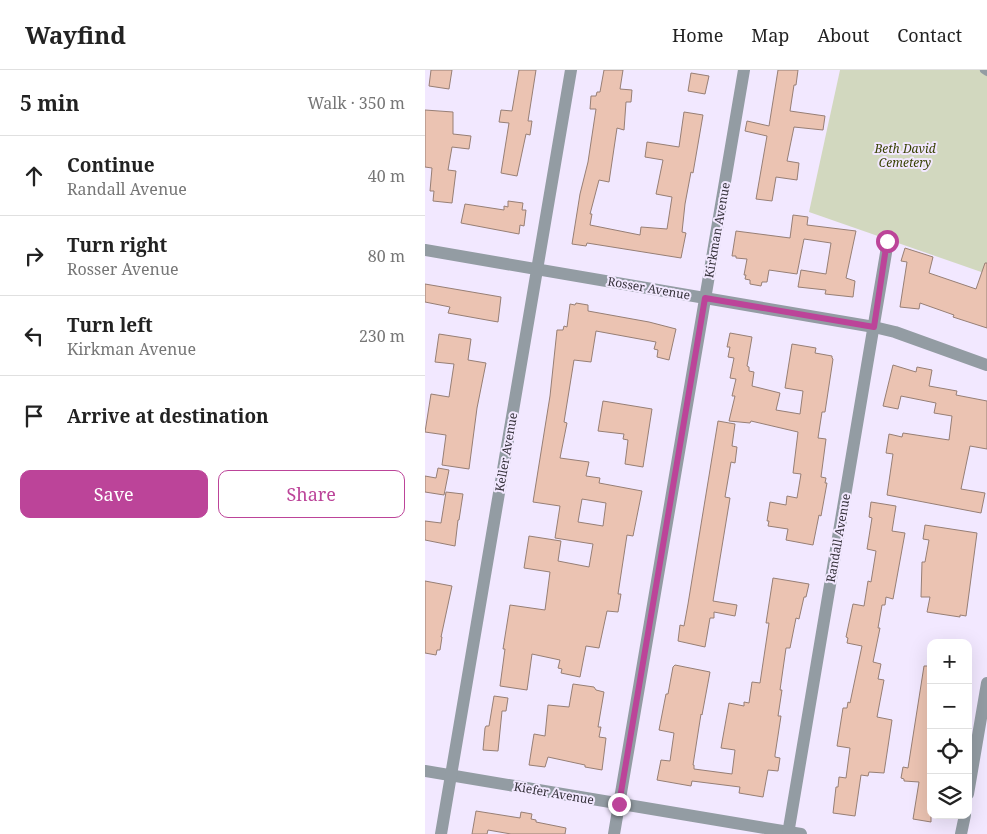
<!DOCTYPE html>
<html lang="en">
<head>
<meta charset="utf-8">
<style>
	:root { --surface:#fff; --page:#f6f6f6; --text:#222; --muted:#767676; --line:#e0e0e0; --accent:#bc4499 }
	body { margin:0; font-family:"Noto Serif",serif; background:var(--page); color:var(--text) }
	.controls { position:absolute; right:15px; bottom:15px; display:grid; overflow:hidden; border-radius:10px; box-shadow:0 5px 20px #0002 }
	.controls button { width:45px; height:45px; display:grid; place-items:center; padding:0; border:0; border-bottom:1px solid var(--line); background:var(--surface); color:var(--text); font:25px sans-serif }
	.stop { position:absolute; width:15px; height:15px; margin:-11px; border:4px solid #bc4499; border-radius:50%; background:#fff }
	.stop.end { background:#bc4499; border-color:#fff; box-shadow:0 1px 5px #0008 }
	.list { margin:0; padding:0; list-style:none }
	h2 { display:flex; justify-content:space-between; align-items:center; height:65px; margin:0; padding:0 20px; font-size:21px }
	h2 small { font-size:16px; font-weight:400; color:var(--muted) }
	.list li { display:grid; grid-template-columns:32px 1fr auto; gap:15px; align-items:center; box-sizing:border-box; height:80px; padding:0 20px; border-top:1px solid var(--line) }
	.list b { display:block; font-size:19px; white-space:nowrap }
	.list p { margin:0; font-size:16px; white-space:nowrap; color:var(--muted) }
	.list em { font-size:16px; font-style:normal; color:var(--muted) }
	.actions { display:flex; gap:10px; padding:15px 20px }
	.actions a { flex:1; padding:11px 0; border:1px solid var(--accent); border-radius:10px; text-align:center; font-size:18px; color:var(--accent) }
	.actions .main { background:var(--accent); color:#fff }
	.icon { flex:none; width:28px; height:28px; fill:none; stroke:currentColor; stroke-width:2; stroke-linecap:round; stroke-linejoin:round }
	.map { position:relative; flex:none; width:562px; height:764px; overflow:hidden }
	header { display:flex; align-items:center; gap:30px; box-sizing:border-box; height:70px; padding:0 25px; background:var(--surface); border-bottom:1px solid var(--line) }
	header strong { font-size:24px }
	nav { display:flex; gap:28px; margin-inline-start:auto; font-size:18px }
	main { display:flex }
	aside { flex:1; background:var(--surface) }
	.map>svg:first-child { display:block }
	.green { fill:#d2d8bf }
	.building { fill:#ebc3b2; stroke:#977f75; fill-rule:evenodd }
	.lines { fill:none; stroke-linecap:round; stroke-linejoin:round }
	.service { stroke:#939ca3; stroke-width:8 }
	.minor { stroke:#939ca3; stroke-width:12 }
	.route { stroke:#bc4499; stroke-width:6 }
	.labels { text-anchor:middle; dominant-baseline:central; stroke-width:4; stroke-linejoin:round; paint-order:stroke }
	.park-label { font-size:12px; font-style:italic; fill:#384103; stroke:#f2e8ff }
	.street-label { font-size:12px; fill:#35313a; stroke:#f2e8ff }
</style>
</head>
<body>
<header>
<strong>Wayfind</strong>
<nav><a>Home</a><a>Map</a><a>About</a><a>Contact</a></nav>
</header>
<main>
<aside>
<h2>5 min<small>Walk · 350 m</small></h2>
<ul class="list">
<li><svg class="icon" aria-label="ahead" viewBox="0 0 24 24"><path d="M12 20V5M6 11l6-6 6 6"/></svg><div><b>Continue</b><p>Randall Avenue</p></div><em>40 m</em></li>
<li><svg class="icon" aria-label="right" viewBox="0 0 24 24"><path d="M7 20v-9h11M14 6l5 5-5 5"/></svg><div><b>Turn right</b><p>Rosser Avenue</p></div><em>80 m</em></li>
<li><svg class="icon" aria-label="left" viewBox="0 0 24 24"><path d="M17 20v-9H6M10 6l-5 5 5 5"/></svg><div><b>Turn left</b><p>Kirkman Avenue</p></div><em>230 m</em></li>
<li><svg class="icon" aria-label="arrive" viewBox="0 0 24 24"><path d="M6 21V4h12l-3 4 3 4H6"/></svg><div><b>Arrive at destination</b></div></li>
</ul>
<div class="actions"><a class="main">Save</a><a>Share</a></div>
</aside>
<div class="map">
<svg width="562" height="764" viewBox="0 0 562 764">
	<rect width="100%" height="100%" fill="#f2e8ff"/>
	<path class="green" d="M415,0H562V204L384,142Z"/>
	<g class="building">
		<path d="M6,0H27L24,19L4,16Z"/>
		<path d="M94,0H111L103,51H107L105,65L101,64L92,106L76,103L84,53L74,52L76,40L87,41Z"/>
		<path d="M179,0H198L195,19L207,20L206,32H201L199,60L192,58L184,112L174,110L165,144H167L165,155L215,165L216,157L242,159L247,127L231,124L238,90L220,87L222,72L254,77L259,42L278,45L268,103L266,102L260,134L257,162L261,163L256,188L162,173L161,176L147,174L155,124L163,92L171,39H165L166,26H171L172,22H175Z"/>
		<path d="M353,0H373L371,15H369L365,41L400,46L398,60L369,57L362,91L374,93L372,110L351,107L347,131L331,129L342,66L320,61L322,51L344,56Z"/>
		<path d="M266,3L284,6L280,24L263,21Z"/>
		<path d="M0,40L28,42V64L46,66L44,79L27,77L23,100L31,101L27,133L8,131L9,121H5L7,98L0,97Z"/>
		<path d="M83,131L98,133L97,140H101L99,156L95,155L94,164L36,153L40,134L79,140V136L83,137Z"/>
		<path d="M368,145L383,147L382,155L431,161L421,208L430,211L428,227L400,224L401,220L373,217L376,200L401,204L406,173L379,169L372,204L344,200L342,212H337L336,216L325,214V210L320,209L321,205H319L322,189L311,188V186H307L311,161L365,168Z"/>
		<path d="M480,178L508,187L504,203L551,219L560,193H562V258L528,247L529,245L495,233L494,239L475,237L482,192L476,191Z"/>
		<path d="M0,214L76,227L73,252L23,243L25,237L0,232Z"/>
		<path d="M151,233L163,235V241L224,252L251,259L244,290L232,287L233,280L229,279L231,272L171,261L166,292L149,290L139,352L142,353L135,388L164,392L161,406L175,408L174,413L217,421L208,466L202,465L193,524H196L193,542L182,541L174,578L161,576L155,607L136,603L137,599L133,598L135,590L107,584L102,620L75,616L80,579H78L85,535L120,540L125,502L99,498L104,466L136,471L133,491L164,497L168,474L130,468L135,436L108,432L125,326L132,260H138L139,256L142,257L145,234L150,235ZM157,429L181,433L178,456L153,452Z"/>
		<path d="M305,263L327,267L322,296L324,297V301L329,302L327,316L355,323L351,340L375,344L378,321L360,318L367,274L391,278L390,283L407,286V288L408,289L400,342H397L393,368L401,369L396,407L401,408L400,413H402L396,446L394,445L388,475L361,470L363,459L343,456L344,451H342L345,432L361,435L362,426L372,428L376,404L368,403L373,362L326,351L325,353L304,351L310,326H307L311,309L305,308L309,288L303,287L305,277H302Z"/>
		<path d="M14,264L46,269L43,290L61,293L52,338L44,399L17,395L21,365L0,362L6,324L24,327L29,294L10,292Z"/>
		<path d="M468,295L491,302L492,297L507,300L504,316L532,321L531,325L562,331V379L545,376L536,419L560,423L556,443L462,425L468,384L461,383L464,364L477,367L478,363L524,370L527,346L509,343L511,333L476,326L473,339L458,336Z"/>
		<path d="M178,331L227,339L218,397L200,394L203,370L198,369L199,364L173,361Z"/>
		<path d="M293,351L310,354L307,376L312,377L310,393L306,392L300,427L305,428L288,531L312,535L310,546L289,542V548H285L280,577L253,571L255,555L259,556L263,534Z"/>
		<path d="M13,398L24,400L19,425L0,422V406L11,408Z"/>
		<path d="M21,422L38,424L34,450H33L30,476L0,470V451L16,453Z"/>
		<path d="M446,432L471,436L467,461L480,463L468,529L461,527L460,535H457L453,558H455L448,592L456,594L453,609L459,610L452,647L467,650L459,703L444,702L443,706L436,705L430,746L408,743L411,717H413L414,707L421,708L425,678L412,676L418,638H422L423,632L425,633L437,576L422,573L423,568L421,567L428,534L439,536L443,511L446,512L451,481L442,479L447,448L444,447Z"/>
		<path d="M500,455L552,463L541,546L535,545V547L502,542L505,527H496L497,492H500L504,470L498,469Z"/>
		<path d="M348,508L384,514L381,527H379L374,549L371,548L365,578H361L355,620H357L353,646H356L350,685V687L355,688L353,701L343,700L338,727L314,723L315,717L267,711L266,716L232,710L236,690L245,691L249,663L234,660L241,624H243L248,597L250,595L285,602L277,645L276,644L268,695H269V699L307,704L310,680L296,678L304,633L319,636V632L324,633L327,612L335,613L344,553H341Z"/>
		<path d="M0,511L27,516L16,567H17L15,580H12L11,585L0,583Z"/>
		<path d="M499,596H506V704L504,719H506V752L488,749L494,712L479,711V709L476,708L478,697L483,698Z"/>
		<path d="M148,614L169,617L171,620L179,622L173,657H176L174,667L181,668L177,700L160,697V695L123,687L120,697L104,695L109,664L120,666L123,635L144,637Z"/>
		<path d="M69,626L83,628L81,641H77L73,681L58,680L60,658L61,656H64Z"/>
		<path d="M51,741L95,748L96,742L107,744L106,749L111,750V752L141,758L140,764H86L63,760L62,764H47Z"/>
	</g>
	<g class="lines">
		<path class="service" d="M559,0L562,2"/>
		<g class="minor">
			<path d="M0,180L449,257L470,262L562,295"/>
			<path d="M0,701L376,764"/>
			<path d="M543,724L562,613"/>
			<path d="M16,764L146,0"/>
			<path d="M189,764L319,0"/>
			<path d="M363,764L463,171"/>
			<path d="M536,764L540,745"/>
		</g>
	</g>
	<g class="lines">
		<path class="route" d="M194,734L280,228L449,257L462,171"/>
	</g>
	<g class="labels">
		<g class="park-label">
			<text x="480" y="78">Beth David<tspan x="480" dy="14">Cemetery</tspan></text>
		</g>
		<g class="street-label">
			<text transform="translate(292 160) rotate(-80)">Kirkman Avenue</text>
			<text transform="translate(224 218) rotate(10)">Rosser Avenue</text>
			<text transform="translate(81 382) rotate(-80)">Keller Avenue</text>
			<text transform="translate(413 468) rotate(-80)">Randall Avenue</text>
			<text transform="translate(129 723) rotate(10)">Kiefer Avenue</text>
		</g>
	</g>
</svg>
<div class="controls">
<button>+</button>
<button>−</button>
<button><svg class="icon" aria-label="locate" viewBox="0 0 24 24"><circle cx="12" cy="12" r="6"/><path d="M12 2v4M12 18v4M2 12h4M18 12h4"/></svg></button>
<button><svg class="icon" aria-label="layers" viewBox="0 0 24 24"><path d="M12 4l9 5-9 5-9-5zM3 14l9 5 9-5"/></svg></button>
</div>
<div class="stop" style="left:462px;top:171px"></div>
<div class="stop end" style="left:194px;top:734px"></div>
</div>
</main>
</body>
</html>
